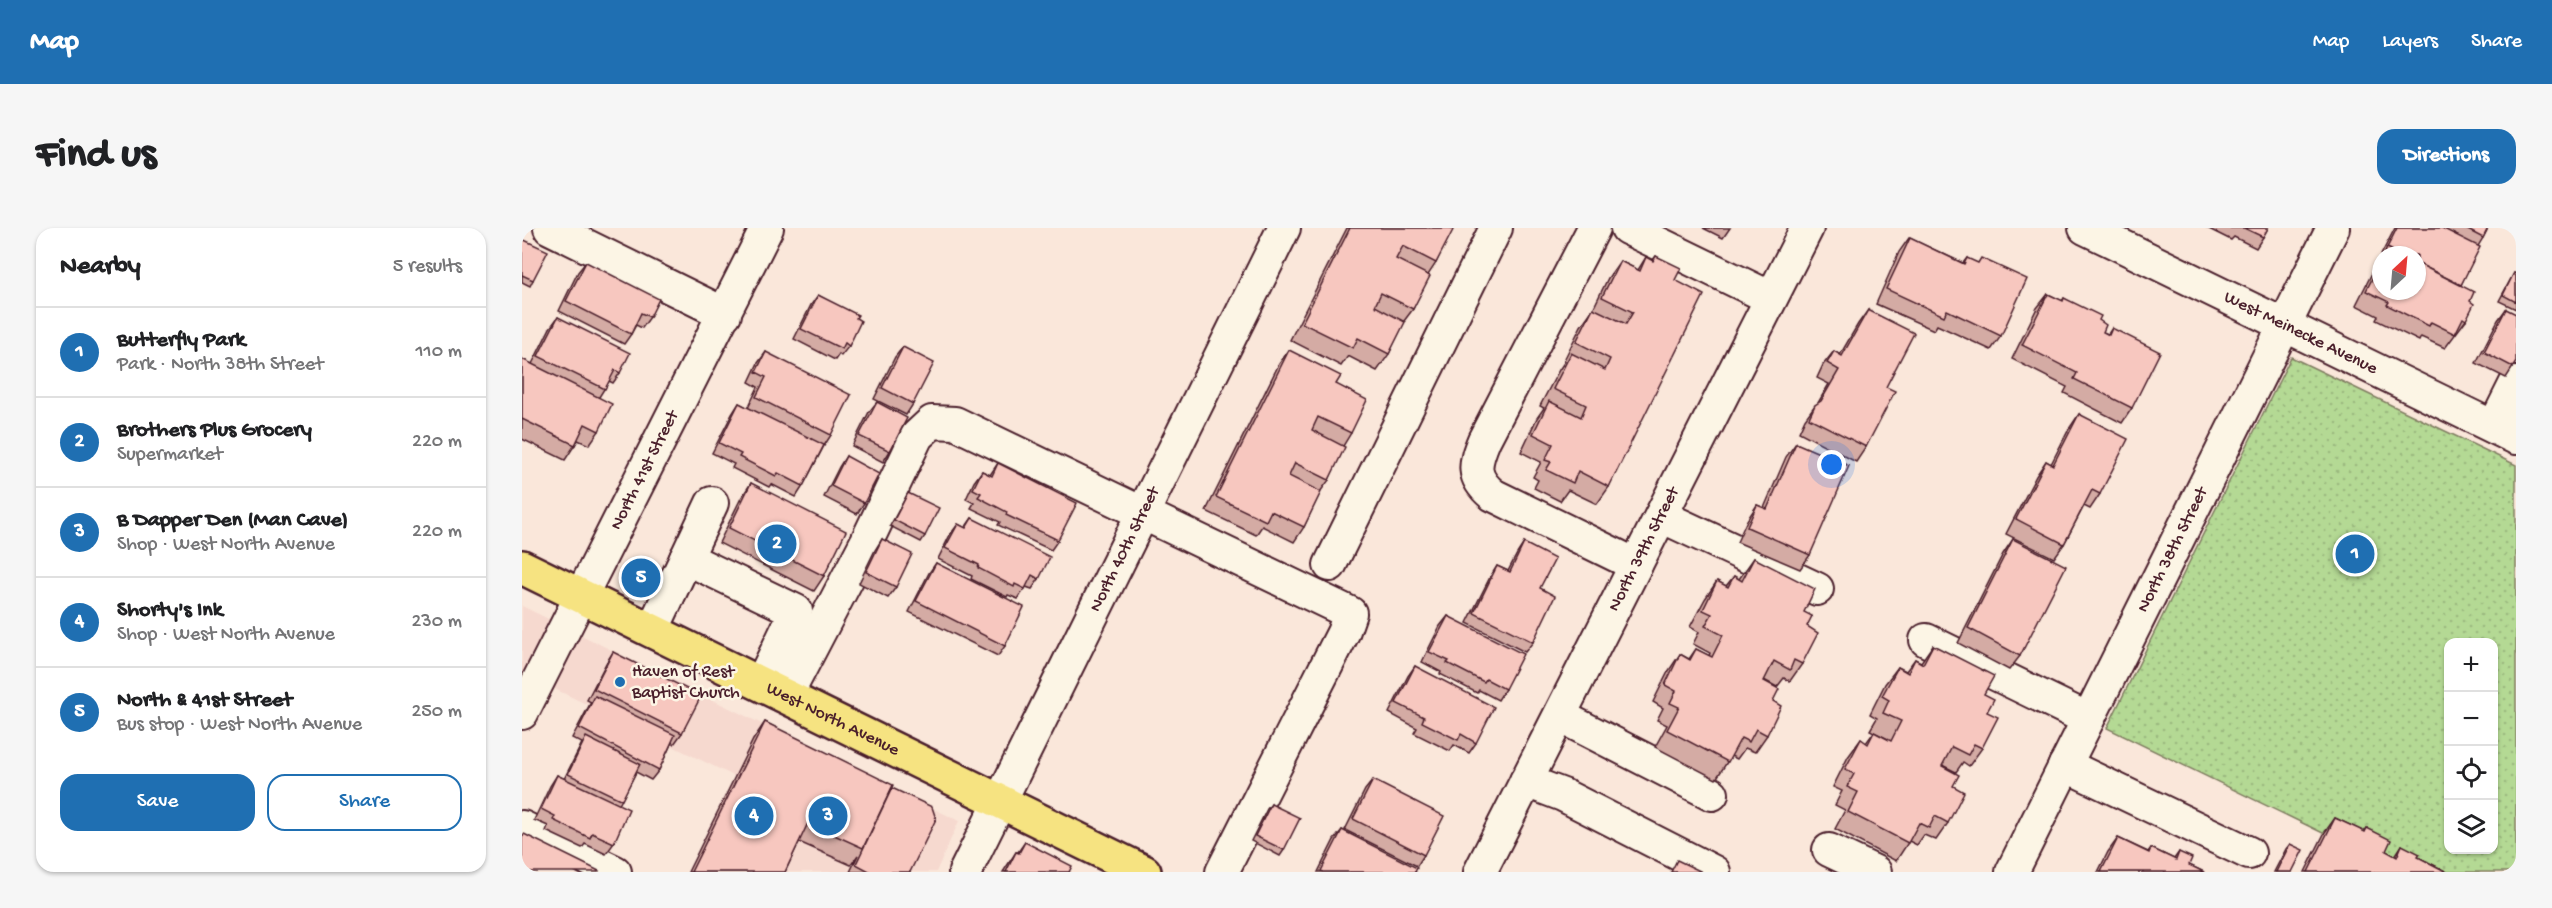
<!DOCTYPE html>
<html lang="en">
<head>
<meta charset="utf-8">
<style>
	:root { --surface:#fff; --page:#f6f6f6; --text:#202124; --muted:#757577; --line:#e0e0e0; --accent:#1f6fb2 }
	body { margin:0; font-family:"Gochi Hand",sans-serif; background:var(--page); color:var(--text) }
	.controls { position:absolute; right:18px; bottom:18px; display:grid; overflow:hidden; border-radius:12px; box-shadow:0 2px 4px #0004 }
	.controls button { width:54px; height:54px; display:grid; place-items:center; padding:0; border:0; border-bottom:2px solid var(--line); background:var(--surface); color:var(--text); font:30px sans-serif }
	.compass { position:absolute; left:1850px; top:18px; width:54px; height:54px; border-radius:50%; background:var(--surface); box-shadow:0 2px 4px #0004; rotate:26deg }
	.you { position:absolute; left:1310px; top:237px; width:21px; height:21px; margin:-15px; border:4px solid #fff; border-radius:50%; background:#1a73e8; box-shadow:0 0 0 9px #1a73e833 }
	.badge { display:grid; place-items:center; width:39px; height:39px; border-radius:50%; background:var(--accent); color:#fff; font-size:20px; font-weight:700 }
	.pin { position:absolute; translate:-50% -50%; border:3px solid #fff; box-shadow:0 2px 6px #0006 }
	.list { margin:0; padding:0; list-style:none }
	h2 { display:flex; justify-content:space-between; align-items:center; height:78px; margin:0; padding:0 24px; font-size:26px }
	h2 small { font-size:20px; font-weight:400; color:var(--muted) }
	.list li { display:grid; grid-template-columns:39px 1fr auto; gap:18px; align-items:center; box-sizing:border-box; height:90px; padding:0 24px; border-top:2px solid var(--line) }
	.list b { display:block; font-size:22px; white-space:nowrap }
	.list p { margin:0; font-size:20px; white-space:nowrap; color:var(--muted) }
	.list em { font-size:20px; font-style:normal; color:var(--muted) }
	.actions { display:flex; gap:12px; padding:18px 24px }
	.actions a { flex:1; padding:14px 0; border:2px solid var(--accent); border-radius:18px; text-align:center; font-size:21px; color:var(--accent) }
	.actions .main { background:var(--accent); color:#fff }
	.icon { flex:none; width:33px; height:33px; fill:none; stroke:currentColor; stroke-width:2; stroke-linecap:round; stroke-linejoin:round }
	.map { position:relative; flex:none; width:1994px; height:644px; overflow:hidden; border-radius:18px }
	header { display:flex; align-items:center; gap:36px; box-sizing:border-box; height:84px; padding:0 30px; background:var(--accent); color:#fff }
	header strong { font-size:28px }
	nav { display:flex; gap:33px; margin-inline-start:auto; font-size:21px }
	.intro { display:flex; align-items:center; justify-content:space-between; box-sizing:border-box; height:144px; padding:0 36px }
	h1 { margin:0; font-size:42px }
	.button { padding:15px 27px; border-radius:18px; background:var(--accent); color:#fff; font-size:21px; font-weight:700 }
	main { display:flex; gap:36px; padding:0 36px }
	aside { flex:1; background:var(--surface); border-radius:18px; box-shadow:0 2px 4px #0004 }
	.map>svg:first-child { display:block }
	.built { fill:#f6d9cf }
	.park { fill:url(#park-dots); stroke:#7f7c60; stroke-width:1.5; fill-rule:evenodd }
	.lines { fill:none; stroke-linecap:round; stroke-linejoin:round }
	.minor-casing { stroke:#4a1f2b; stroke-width:36 }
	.major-casing { stroke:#4a1f2b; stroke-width:38 }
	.minor { stroke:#fcf5e5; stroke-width:32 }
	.major { stroke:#f6e381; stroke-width:33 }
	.wall { fill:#d4aba4; stroke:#4a1f2b; stroke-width:1.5 }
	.building { fill:#f7c7bf; stroke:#4a1f2b; stroke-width:1.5 }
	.poi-dot { fill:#1f6fb2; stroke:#fcf5e5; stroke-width:2 }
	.labels { text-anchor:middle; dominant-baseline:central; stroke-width:5; stroke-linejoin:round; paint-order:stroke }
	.street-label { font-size:18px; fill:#4a1f2b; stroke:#fcf5e5 }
	.poi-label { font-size:18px; fill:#4a1f2b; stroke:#fcf5e5; text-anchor:start }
</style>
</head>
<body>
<header>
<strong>Map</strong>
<nav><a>Map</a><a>Layers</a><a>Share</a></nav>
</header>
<div class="intro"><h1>Find us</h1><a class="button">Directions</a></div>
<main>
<aside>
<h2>Nearby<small>5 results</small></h2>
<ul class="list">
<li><span class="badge">1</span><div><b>Butterfly Park</b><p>Park · North 38th Street</p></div><em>110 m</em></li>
<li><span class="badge">2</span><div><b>Brothers Plus Grocery</b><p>Supermarket</p></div><em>220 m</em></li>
<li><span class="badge">3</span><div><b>B Dapper Den (Man Cave)</b><p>Shop · West North Avenue</p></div><em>220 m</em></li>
<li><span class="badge">4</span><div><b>Shorty's Ink</b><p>Shop · West North Avenue</p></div><em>230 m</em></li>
<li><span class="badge">5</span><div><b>North &amp; 41st Street</b><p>Bus stop · West North Avenue</p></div><em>250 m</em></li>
</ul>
<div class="actions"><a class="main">Save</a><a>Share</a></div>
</aside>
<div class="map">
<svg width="1994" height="644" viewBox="0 0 1994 644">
	<defs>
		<pattern id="park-dots" width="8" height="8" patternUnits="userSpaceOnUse" patternTransform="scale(1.5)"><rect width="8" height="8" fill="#b4d994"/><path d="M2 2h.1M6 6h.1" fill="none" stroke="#9cba80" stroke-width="1.8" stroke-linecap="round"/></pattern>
	</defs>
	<rect width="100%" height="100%" fill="#fae7da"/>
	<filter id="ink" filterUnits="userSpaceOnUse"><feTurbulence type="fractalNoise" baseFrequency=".0167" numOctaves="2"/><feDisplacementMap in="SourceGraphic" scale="12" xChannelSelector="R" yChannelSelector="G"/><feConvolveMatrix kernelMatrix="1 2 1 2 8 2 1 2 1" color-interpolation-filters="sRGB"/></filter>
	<g filter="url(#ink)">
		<path class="built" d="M0,378L437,593L414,644H170L218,551L0,445Z"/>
		<path class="park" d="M1769,129L1994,237V640L1992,644H1881L1585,500ZM1926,415H1972V622H1926Z"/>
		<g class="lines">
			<g class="minor-casing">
				<g id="minor">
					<path d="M28,0L203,86"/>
					<path d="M1072,0L962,212C952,236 949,249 971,267L1114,337"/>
					<path d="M1105,0L1249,70"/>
					<path id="s1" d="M1563,0L1994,210"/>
					<path d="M1972,199L1994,155"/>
					<path d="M1139,288L1295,361"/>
					<path d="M164,330L274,383L239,456"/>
					<path d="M808,337L974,0"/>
					<path d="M130,403L190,275"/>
					<path d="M1404,412L1566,491"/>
					<path d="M264,468L345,313L395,208L410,194L433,195L828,385L821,405L700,644"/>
					<path id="s2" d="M0,485L245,0"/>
					<path d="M1038,488L1190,566"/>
					<path d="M1543,537L1727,625"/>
					<path d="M1004,553L1041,567L1192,644"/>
					<path d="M0,599L93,644"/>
					<path d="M1307,622L1353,644"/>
					<path id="s3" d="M443,644L762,0"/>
					<path id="s4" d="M958,644L1285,0"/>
					<path id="s5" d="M1490,644L1811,0"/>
				</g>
			</g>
			<g class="major-casing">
				<g id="major">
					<path id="s6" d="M0,339L622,644"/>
				</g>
			</g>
			<use href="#minor" class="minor"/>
			<use href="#major" class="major"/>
		</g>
		<g class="wall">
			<path d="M825,0H929L914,35L906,47L891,81L882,93L867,126L855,143L826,128L819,138L768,112Z"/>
			<path d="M1181,0H1208L1201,10Z"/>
			<path d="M1685,0H1746L1741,9L1734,20L1712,9L1709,12Z"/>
			<path d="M1873,0H1966L1961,10L1956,18L1939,57L1948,73L1944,92L1923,120L1899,109L1897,113L1854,92L1856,88L1834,77L1859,27V63L1895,27H1859Z"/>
			<path d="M1387,10L1441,35L1445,30L1479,108L1469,122L1415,97L1412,102L1354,76L1377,24Z"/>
			<path d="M0,11L11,52L8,58L0,54Z"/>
			<path d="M1134,28L1153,52L1087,259L1075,276L1046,262L1038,273L1012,260L1016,252L1011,249L1019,234L999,224L1015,190L1022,180L1018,178L1037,142L1043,133L1042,132L1059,98L1071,81L1086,50L1098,33L1116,42L1124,29L1130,33Z"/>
			<path d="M64,34L128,89L120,100L114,97L109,106L102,116L37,83L56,44Z"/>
			<path d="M1992,45L1994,46V81L1977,73Z"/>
			<path d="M1526,66L1540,73L1542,70L1577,92L1581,104L1586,106L1590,100L1610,180L1600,195L1542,165L1545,159L1490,131L1515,80Z"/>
			<path d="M296,67L334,90L327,118L319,128L317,126L313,132L272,111L289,77Z"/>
			<path d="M1984,81L1991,139L1984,150L1954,135L1976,92Z"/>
			<path d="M1346,82L1364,159L1344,219L1334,234L1277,204L1283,191L1293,177L1296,175L1307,156L1295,150L1301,137L1312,123L1318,127L1336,96Z"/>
			<path d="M36,89L98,145L91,155L87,153L77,169V203L67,217L56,212L43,232L0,211V131L10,136L28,100Z"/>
			<path d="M381,119L391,176L384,187L352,171L373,129Z"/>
			<path d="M767,122L814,156L829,205L821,218L807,252L798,264L782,299L772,314L740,298L734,307L684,283L757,136Z"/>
			<path d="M244,124L309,207L302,218L281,258L274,269L249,256L247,259L210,240L212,236L190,225L210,186L217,175L226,180L236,159L227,154L236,135Z"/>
			<path d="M355,174L368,223L361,234L330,218L347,184Z"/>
			<path d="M1557,186L1578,266L1568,281L1562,278L1542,316L1532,330L1484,306L1514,248L1524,233L1529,236L1547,201Z"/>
			<path d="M1274,215L1288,327L1278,341L1215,314L1225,292L1235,277L1242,280L1264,229Z"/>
			<path d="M324,228L342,275L335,286L302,269L317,239Z"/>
			<path d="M476,235L536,312L529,322L476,297L478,294L449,280L452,275L444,271L452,254L460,243L468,247Z"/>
			<path d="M229,255L302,348L292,363L197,315L219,270Z"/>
			<path d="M386,265L403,308L399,314L368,298Z"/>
			<path d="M450,290L517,351L510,361L504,359L496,371L486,367L485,369L449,351L450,348L416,331L428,307L436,296L443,300Z"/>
			<path d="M360,311L374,359L366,370L337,355L353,322Z"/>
			<path d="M1491,311L1498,428L1487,442L1436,415L1481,326Z"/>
			<path d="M1002,315L1018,360L1011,414L1003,424L945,395L968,349L975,338L986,343L995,326Z"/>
			<path d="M1232,330L1282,384L1285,398L1280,436L1268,453L1262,450L1255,459L1242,452V453L1251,473L1245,507L1233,524L1223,520L1215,531L1209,528L1194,551L1133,519L1145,497L1135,492L1141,480L1131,474L1146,444L1158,426L1167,431L1174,421L1187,428L1188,425L1171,416L1177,404L1168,399L1183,371L1195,353L1204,358L1212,348L1217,351Z"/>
			<path d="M414,335L483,418L476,428L387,384L407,345Z"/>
			<path d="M926,388L983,461L976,472L957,462L955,465L918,446L919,444L900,434L918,398Z"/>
			<path d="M1411,417L1462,466L1465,484L1460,520L1447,538L1441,534L1434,544L1420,537L1431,558L1426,595L1414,612L1402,607L1395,617L1387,613L1374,633L1313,601L1323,582L1313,577L1320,563L1311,559L1326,529L1339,511L1344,515L1352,504L1366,511L1348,502L1355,490L1348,486L1363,456L1376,439L1384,443L1393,431L1399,434Z"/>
			<path d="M91,424L160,505L152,516L150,514L137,542L129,552L114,544L97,577L92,615L84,626L63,616L60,620L24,603L26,598L12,592L28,558L35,547L42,551L60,515L50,510L69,474L65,472L84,435Z"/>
			<path d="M893,438L954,515L947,525L932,517L928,523L892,505L895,500L867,485L886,448Z"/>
			<path d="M243,494L368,563L388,644H328L336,627L329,637L277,614L263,644H166L231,512Z"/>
			<path d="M851,552L902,627L895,638L823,602L843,562Z"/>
			<path d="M749,576L762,622L758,628L729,613L745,581Z"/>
			<path d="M1813,590L1842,604L1845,600L1864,623L1873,628L1880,617L1896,629L1925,644H1783L1803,604Z"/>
			<path d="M820,602L893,644H796L812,612Z"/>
			<path d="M1596,610L1626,624L1629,620L1652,631L1657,624L1667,637L1682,644H1576L1586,624Z"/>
			<path d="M503,614L547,644H481L494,624H496Z"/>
			<path d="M1768,616L1770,644H1752L1764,621Z"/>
		</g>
		<g class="building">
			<path d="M828,0H928L931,2L914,35L881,18L874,31L908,48L891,81L859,65L853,78L883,94L867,126L836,110L831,120L780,95Z"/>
			<path d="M1722,0H1746L1741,9Z"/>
			<path d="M1875,0H1920L1958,19L1939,57L1895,35V27H1880L1865,20Z"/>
			<path d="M1942,0H1966L1961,10Z"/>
			<path d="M1388,10L1442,36L1445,30L1456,35L1459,30L1505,51L1479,108L1425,82L1422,88L1364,61Z"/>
			<path d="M0,11L26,23L11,52L0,47Z"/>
			<path d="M1865,20L1879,27H1862Z"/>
			<path d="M1134,28L1159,40L1153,52L1182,67L1087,259L1056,243L1051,255L1024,242L1029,234L1023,232L1031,216L1011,206L1027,173L1059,189L1064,177L1031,161L1049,125L1083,142L1088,131L1054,114L1071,80L1104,96L1111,84L1080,69L1098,33L1118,43L1124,29L1131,33Z"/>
			<path d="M1859,33V63H1895V35L1952,64L1948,73L1952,76L1944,92L1941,90L1933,106L1909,94L1907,98L1865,77L1867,74L1844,63Z"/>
			<path d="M64,34L137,71L128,89L119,85L109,106L44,73Z"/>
			<path d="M1992,45L1994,46V74L1981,67Z"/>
			<path d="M1526,66L1541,73L1542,70L1579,88L1577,92L1584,97L1581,104L1587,107L1590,100L1638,124L1610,180L1552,151L1555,145L1500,117Z"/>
			<path d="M296,67L336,87L334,90L339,93L327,118L323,115L320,121L279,101Z"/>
			<path d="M1984,81L1994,86V134L1991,139L1962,124Z"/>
			<path d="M1346,82L1392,105L1364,159L1373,163L1344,219L1287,190L1293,177L1299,173L1317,142L1305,135L1312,123L1320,128Z"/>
			<path d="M36,89L108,125L98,145L93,142L83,161L16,128Z"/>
			<path d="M381,119L412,135L391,176L360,160Z"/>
			<path d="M767,122L819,148L814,156L845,172L829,205L796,189L790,202L823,219L807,252L773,235L767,248L799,264L782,299L749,283L744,293L694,269Z"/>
			<path d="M244,124L329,167L309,207L234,169L244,149L234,144Z"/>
			<path d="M0,131L90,176L77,203L63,196L53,217L0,191Z"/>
			<path d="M355,174L385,190L368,223L337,208Z"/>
			<path d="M217,175L302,217L281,258L256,245L254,248L217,229L219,226L197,215Z"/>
			<path d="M1557,186L1606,211L1578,266L1570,262L1542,316L1494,291L1524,233L1531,237Z"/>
			<path d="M1274,215L1327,238L1288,327L1225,299L1235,277L1245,281Z"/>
			<path d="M324,228L357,246L342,275L309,258Z"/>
			<path d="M476,235L555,275L536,312L484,287L485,284L456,269L459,265L451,261L460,243L470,248Z"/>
			<path d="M229,255L324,303L302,348L207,300Z"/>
			<path d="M386,265L417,280L403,308L372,292Z"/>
			<path d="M450,290L528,329L517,351L510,347L503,361L493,356L492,359L456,340L457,337L423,320L436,296L444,300Z"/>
			<path d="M360,311L390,326L374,359L344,344Z"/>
			<path d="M1491,311L1544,338L1498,428L1446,400Z"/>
			<path d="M1002,315L1033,331L1018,360L1033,368L1011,414L952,385L975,338L988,344Z"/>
			<path d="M1232,330L1293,361L1282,384L1290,388L1285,398L1296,405L1280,436L1272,432L1268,442L1252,433L1242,453L1257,461L1251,473L1259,478L1245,507L1234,501L1227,514L1219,510L1206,534L1145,502L1157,479L1148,475L1154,463L1143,457L1158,426L1168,432L1174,421L1190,429L1201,407L1183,398L1190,386L1181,382L1195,353L1206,359L1212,348L1220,353Z"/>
			<path d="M414,335L502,379L483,418L394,373Z"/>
			<path d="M926,388L1001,426L983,461L964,451L962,454L925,435L927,433L907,424Z"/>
			<path d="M1411,417L1472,448L1462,466L1472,471L1465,484L1476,489L1460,520L1452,516L1446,527L1430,519L1420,538L1437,547L1431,558L1442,564L1426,595L1413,588L1407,600L1397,595L1386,615L1326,584L1336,564L1325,559L1332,546L1323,541L1339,511L1346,516L1352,504L1369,513L1379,493L1361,485L1367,472L1360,468L1376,439L1386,445L1393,431L1401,436Z"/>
			<path d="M91,424L179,468L160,505L72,461Z"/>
			<path d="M893,438L972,479L954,515L939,506L936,512L900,494L902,489L874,475Z"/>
			<path d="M73,468L153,507L137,542L57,500Z"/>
			<path d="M243,494L371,557L341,620L286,595L263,644H169Z"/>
			<path d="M64,509L118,536L100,572L46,546Z"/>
			<path d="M35,547L107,581L92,615L70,605L68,610L31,592L33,588L19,581Z"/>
			<path d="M851,552L922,588L902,627L831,591Z"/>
			<path d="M370,560L410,579L414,591L388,644H349L334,636Z"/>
			<path d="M749,576L778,590L762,622L733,608Z"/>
			<path d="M1813,590L1843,604L1845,600L1869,612L1864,623L1875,629L1880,617L1898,626L1896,629L1925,644H1786Z"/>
			<path d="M820,602L895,640L893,644H802L799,643Z"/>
			<path d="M2,606L77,643L76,644H0V609Z"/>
			<path d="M1596,610L1627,625L1629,620L1654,632L1657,624L1670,630L1667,637L1682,644H1579Z"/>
			<path d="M503,614L550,638L547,644H484L494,624L497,625Z"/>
			<path d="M1768,616L1781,622L1770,644H1754Z"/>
			<path d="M1155,632L1180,644H1149Z"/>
		</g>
	</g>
	<circle class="poi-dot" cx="98" cy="454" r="6"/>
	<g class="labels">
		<g class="street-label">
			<text stroke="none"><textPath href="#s1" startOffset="240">West Meinecke Avenue</textPath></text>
			<text stroke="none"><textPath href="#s2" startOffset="272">North 41st Street</textPath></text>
			<text stroke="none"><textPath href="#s3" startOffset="360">North 40th Street</textPath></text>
			<text stroke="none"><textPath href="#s4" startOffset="362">North 39th Street</textPath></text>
			<text stroke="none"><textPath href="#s5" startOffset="360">North 38th Street</textPath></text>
			<text stroke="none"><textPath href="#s6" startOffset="346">West North Avenue</textPath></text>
		</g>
		<g class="poi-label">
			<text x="110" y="444">Haven of Rest<tspan x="110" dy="21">Baptist Church</tspan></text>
		</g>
	</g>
</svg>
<div class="controls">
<button>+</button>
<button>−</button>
<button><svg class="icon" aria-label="locate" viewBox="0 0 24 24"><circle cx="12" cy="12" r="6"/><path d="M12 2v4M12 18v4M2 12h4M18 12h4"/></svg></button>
<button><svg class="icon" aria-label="layers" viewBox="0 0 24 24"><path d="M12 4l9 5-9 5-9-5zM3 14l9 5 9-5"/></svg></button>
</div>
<svg class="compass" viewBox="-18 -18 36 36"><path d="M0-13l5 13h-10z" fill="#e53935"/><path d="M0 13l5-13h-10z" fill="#757577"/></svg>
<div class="you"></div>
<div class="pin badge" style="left:1833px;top:326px">1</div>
<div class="pin badge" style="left:255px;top:316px">2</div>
<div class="pin badge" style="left:306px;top:588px">3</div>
<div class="pin badge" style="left:232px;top:588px">4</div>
<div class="pin badge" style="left:119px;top:350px">5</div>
</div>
</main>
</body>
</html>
